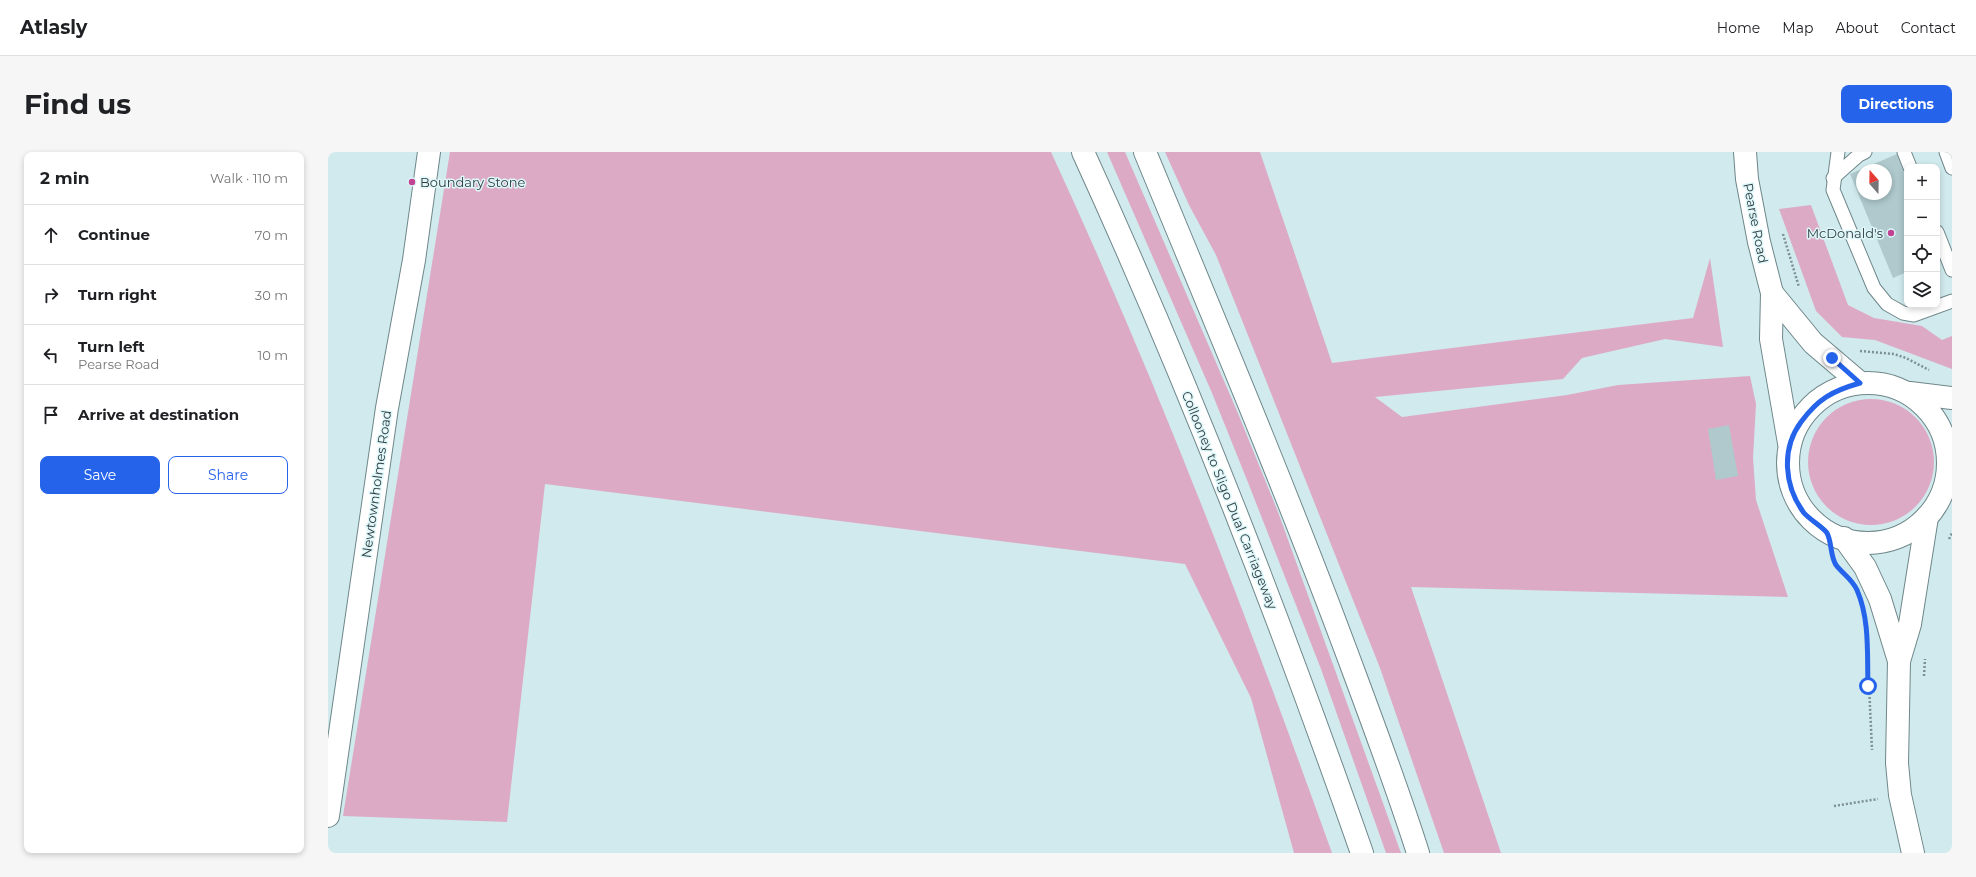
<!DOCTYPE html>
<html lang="en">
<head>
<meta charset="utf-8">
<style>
	:root { --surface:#fff; --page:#f6f6f6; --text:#202124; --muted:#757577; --line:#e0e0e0; --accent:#2563eb }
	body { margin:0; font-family:Montserrat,sans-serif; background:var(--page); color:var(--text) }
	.controls { position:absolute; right:12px; top:12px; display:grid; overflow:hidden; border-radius:8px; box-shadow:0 2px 6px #0003 }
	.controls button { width:36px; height:36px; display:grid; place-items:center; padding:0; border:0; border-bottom:1px solid var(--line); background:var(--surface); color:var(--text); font:20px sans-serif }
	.compass { position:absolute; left:1528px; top:12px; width:36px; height:36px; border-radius:50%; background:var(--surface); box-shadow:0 2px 6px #0003; rotate:340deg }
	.stop { position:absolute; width:12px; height:12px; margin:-9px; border:3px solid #2563eb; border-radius:50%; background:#fff }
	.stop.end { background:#2563eb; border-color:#fff; box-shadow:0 1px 4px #0008 }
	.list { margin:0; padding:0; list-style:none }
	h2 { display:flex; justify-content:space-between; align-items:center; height:52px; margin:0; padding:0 16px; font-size:17px }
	h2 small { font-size:13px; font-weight:400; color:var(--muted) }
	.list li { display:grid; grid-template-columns:26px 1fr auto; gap:12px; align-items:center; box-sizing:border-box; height:60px; padding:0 16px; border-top:1px solid var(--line) }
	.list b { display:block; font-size:15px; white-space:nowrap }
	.list p { margin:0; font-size:13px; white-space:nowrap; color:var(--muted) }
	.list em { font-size:13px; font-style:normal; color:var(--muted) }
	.actions { display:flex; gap:8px; padding:12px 16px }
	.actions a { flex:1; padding:9px 0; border:1px solid var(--accent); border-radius:8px; text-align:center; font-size:14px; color:var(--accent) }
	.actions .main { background:var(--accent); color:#fff }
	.icon { flex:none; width:22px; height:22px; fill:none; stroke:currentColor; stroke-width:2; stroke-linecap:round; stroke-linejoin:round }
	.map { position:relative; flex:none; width:1624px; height:701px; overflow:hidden; border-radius:8px }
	header { display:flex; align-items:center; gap:24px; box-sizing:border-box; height:56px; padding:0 20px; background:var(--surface); border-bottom:1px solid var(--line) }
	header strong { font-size:19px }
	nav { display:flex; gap:22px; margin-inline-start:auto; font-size:14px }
	.intro { display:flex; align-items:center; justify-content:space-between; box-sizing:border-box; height:96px; padding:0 24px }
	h1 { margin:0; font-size:28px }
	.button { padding:10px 18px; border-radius:8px; background:var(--accent); color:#fff; font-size:14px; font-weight:700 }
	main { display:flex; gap:24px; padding:0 24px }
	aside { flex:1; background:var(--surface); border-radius:8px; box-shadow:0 2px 6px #0003 }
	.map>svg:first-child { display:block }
	.green { fill:#ddaac6 }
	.building { fill:#afc9cc; fill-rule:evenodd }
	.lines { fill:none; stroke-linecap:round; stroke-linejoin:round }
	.service-casing { stroke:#6f878a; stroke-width:15 }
	.minor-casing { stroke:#6f878a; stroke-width:24 }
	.tertiary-casing { stroke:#6f878a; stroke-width:24 }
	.secondary-casing { stroke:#6f878a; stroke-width:24 }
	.trunk-casing { stroke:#6f878a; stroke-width:24 }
	.path { stroke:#7d8f91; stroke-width:2.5; stroke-dasharray:2 2; stroke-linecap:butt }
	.service { stroke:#fff; stroke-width:13 }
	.minor { stroke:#fff; stroke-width:22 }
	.tertiary { stroke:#fff; stroke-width:22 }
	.secondary { stroke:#fff; stroke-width:22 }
	.trunk { stroke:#fff; stroke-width:22 }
	.route { stroke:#2563eb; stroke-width:5 }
	.poi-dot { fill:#c14493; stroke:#ddf7fa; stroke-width:1.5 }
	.labels { text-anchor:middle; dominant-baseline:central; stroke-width:3; stroke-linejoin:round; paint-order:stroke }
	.poi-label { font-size:13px; fill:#323c3e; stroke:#ddf7fa; text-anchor:start }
	.street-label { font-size:13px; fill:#323c3e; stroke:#ddf7fa }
</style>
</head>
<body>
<header>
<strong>Atlasly</strong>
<nav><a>Home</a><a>Map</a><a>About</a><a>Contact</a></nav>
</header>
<div class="intro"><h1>Find us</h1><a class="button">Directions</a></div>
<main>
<aside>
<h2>2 min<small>Walk · 110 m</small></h2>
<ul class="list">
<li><svg class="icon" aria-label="ahead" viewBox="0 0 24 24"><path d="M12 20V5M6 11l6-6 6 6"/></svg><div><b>Continue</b></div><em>70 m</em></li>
<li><svg class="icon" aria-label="right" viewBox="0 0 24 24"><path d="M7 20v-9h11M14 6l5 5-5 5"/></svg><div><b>Turn right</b></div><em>30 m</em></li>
<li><svg class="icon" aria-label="left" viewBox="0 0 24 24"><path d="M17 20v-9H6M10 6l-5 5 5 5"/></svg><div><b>Turn left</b><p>Pearse Road</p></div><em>10 m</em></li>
<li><svg class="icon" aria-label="arrive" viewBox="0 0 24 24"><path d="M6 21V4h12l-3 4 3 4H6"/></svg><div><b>Arrive at destination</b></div></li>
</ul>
<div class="actions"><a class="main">Save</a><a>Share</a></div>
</aside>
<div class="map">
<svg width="1624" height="701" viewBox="0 0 1624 701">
	<rect width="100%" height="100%" fill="#d0eaed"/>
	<g class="green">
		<path d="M122,0H723C829,229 919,464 1004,701H966L923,546L857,412L217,332L179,670L15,664Z"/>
		<path d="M779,0H797L909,259L950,360L1073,701H1058L993,517L921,333L884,241Z"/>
		<path d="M837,0H932L1004,211L1365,166L1382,106L1395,195L1337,187L1254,206L1235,227L1047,245L1074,265L1239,243L1290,233L1422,224L1428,252L1425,306L1428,348L1460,445L1083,435L1173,701H1116L1052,516L935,221L888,103L861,53Z"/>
		<path d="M1483,53L1520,153L1546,166L1594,174L1614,188L1624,184V217L1547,188L1514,185L1488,159L1451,57Z"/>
		<circle cx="1543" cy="310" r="63"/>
	</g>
	<g class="building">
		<path d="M1574,0L1579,15V120L1565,126L1522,22ZM1534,18H1558V42H1534Z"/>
		<path d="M1609,85L1617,105L1609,108Z"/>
		<path d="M1401,273L1410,324L1388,328L1380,277Z"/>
	</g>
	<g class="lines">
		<g class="service-casing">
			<g id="service">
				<path d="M1510,0L1505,38L1546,136L1559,152L1575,161L1586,163L1624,149"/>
				<path d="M1576,0L1582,15"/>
				<path d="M1618,0L1624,16"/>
				<path d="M1505,26L1531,3L1537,0"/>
				<path d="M1609,80L1624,118"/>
			</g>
		</g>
		<g class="minor-casing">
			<g id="minor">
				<path d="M1582,241L1624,246"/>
				<path d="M1621,314L1624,313"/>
			</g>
		</g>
		<g class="tertiary-casing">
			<path id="tertiary" d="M0,664L59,256L86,108L101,0"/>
		</g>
		<g class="secondary-casing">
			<g id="secondary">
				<path d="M1417,0L1419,27L1431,90L1444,141L1443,187L1461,291"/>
				<path d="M1444,141L1485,191L1532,231"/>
				<circle cx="1540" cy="311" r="80"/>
				<path d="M1516,386L1537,415L1552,447L1571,509"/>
				<path d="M1585,701L1572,643L1569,611L1571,509L1582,472L1599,365"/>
			</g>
		</g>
		<g class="trunk-casing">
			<g id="trunk">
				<path d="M755,0C860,229 951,464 1034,701"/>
				<path d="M817,0C889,174 962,347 1027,523C1049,582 1071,641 1090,701"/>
			</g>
		</g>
		<g class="path">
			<path d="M1455,82L1471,135"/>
			<path d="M1532,199L1566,202L1578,206L1601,218"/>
			<path d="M1621,387L1624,381"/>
			<path d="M1539,489L1544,598"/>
			<path d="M1596,524L1597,507"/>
			<path d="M1506,654L1550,647"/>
		</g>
		<use href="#service" class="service"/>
		<use href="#minor" class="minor"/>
		<use href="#tertiary" class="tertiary"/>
		<use href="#secondary" class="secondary"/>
		<use href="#trunk" class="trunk"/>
	</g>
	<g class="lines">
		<path class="route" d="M1504,206L1532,231C1504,239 1490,247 1473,270C1453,297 1456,334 1476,361C1481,367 1496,376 1499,381C1504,390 1502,404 1508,413C1515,422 1524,427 1529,438C1542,468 1539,503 1540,534"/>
	</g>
	<g class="poi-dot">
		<circle cx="84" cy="30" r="4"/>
		<circle cx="1563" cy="81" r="4"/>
	</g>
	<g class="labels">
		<g class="poi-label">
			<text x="92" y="30">Boundary Stone</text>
			<text x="1555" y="81" text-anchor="end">McDonald's</text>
		</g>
		<g class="street-label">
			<text transform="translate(1428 71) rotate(79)">Pearse Road</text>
			<text transform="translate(48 332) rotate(-82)">Newtownholmes Road</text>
			<text transform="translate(902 348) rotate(68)">Collooney to Sligo Dual Carriageway</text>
		</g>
	</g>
</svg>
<div class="controls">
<button>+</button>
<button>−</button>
<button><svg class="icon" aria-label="locate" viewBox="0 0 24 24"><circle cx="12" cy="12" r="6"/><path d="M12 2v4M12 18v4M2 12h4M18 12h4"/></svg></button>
<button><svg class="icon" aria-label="layers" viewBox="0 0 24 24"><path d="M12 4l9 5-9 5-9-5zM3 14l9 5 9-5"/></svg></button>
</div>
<svg class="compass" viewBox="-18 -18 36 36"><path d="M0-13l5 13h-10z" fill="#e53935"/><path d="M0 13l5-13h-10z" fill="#757577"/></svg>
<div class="stop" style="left:1540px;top:534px"></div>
<div class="stop end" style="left:1504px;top:206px"></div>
</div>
</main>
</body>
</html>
